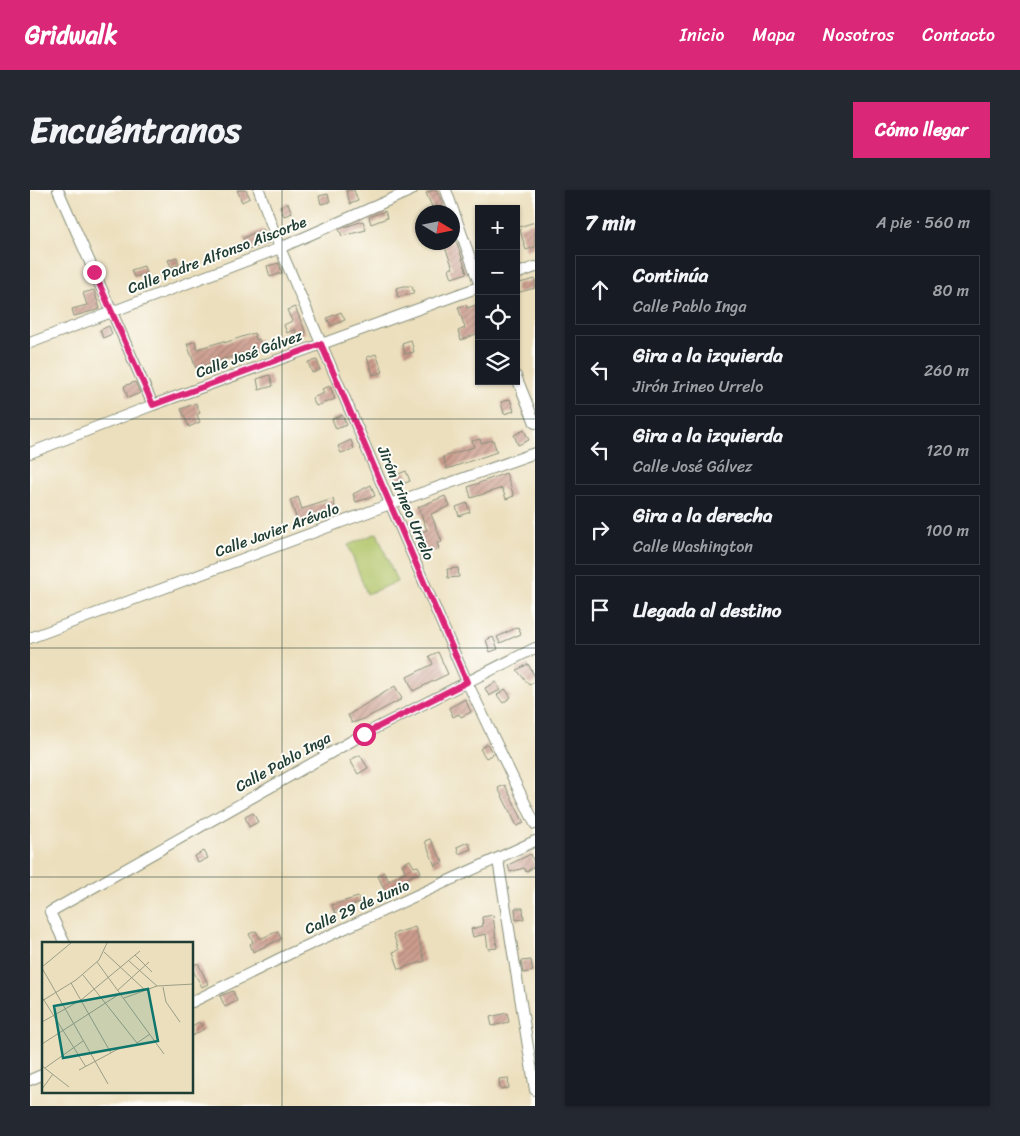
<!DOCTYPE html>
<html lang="es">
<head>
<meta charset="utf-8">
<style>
	:root { --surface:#171b24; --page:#242831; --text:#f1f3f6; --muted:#9ea1a6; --line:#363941; --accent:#db2777 }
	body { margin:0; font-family:Sriracha,sans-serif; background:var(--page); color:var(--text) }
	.controls { position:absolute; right:15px; top:15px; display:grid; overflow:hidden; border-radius:0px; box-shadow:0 1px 4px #0004 }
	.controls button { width:45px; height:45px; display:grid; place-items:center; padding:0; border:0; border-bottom:1px solid var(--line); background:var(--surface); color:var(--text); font:25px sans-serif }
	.compass { position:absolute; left:385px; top:15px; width:45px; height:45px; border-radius:50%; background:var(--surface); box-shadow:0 1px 4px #0004; rotate:100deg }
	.stop { position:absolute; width:15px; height:15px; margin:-11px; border:4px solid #db2777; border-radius:50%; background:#fff }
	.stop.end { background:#db2777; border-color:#fff; box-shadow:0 1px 5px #0008 }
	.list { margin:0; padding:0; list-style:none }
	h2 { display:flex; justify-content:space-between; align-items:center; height:65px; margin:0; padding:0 20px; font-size:21px }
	h2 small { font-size:16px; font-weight:400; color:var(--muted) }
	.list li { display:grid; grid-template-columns:32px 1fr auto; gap:15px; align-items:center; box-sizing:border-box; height:70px; margin:0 10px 10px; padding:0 10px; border:1px solid var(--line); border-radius:0px }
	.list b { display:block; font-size:19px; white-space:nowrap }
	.list p { margin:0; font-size:16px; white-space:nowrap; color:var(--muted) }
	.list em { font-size:16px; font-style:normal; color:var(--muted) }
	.icon { flex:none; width:28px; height:28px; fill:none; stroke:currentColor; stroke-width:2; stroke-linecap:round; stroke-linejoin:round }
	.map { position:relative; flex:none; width:505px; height:916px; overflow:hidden; border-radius:0px }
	header { display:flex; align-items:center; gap:30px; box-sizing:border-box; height:70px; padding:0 25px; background:var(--accent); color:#fff }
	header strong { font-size:24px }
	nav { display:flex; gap:28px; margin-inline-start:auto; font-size:18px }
	.intro { display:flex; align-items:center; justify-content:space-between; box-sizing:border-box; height:120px; padding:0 30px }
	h1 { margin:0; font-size:35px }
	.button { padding:12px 22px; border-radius:0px; background:var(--accent); color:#fff; font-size:18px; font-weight:700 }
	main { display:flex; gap:30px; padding:0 30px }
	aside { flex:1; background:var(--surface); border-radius:0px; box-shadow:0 1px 4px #0004 }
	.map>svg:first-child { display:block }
	.pitch { fill:#b1c569; stroke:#68814e }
	.building { fill:url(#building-hatch) }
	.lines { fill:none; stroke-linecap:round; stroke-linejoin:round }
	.minor-casing { stroke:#868e78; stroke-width:12 }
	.minor { stroke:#fff; stroke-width:10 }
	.route { stroke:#db2777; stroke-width:6 }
	.grid { fill:none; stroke:#1f3d34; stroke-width:1; stroke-opacity:0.55 }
	.labels { text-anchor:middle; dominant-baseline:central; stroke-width:4; stroke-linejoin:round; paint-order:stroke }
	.street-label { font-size:15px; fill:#1f3d34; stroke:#fdfcf7 }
	.inset-road { fill:none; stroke:#9a9e86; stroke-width:1 }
	.view { fill:#0f766e; fill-opacity:0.15; stroke:#0f766e; stroke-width:2.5 }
	.inset-edge { fill:none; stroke:#1f3d34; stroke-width:2.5 }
</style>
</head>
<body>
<header>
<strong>Gridwalk</strong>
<nav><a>Inicio</a><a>Mapa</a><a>Nosotros</a><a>Contacto</a></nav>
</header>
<div class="intro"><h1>Encuéntranos</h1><a class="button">Cómo llegar</a></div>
<main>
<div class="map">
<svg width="505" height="916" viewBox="0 0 505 916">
	<defs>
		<pattern id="building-hatch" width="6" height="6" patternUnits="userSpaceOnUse" patternTransform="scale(1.25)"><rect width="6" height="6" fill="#cc9d8e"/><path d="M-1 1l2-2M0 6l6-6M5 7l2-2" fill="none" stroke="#a58175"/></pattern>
	</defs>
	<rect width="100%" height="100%" fill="#fdfcf7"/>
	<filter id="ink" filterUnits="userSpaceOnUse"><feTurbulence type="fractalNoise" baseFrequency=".02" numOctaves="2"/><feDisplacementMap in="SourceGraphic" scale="10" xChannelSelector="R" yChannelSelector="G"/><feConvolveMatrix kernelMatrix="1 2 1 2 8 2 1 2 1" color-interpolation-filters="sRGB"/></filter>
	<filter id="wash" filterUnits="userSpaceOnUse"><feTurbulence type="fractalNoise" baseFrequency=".0096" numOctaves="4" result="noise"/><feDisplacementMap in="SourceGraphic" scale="20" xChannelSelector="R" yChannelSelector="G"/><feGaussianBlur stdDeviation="1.12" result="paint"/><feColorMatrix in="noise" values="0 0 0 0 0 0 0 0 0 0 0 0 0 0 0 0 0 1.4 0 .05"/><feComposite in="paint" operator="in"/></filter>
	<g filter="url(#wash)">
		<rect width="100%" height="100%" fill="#ecdfbd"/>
		<path class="pitch" d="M347,343L367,392L337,404L318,355Z"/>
		<g id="blocks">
			<g class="building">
				<path d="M207,0H216L220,8L212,12Z"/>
				<path d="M316,0H324L328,11L320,14Z"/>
				<path d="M404,0H407L413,15L403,19L396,3Z"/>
				<path d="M298,4L300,12L291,14L289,6Z"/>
				<path d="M258,13L262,23L254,26L250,17Z"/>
				<path d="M355,21L357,28L341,34L339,27Z"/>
				<path d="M333,31L336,40L312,46L309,39Z"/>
				<path d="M505,32V57L496,60L489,37Z"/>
				<path d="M233,39L239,53L218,60L213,48Z"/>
				<path d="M426,50L437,83L422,88L419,79L423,78L414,55Z"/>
				<path d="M147,67L149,75L141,77L138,70Z"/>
				<path d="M249,73L252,83L240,87L237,76Z"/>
				<path d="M114,76L116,84L104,87L101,80Z"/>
				<path d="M505,89V98L486,103V94Z"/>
				<path d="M374,96H382L384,103L368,107L366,98Z"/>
				<path d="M64,100L70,119L44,126L42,119L57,115L53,103Z"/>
				<path d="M449,114V143L431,150L428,141L435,138L428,117L436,115L437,118Z"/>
				<path d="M265,117L276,143L267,146L265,139L257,143L254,135L262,131L257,120Z"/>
				<path d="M311,122L315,130L301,136L297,128Z"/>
				<path d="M79,136L82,144L73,148L70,140Z"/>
				<path d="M224,143L226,150L229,149L232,160L214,166L213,163L166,178L157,154L165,151L167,159L194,151V153Z"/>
				<path d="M381,150L384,162L375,164L372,153Z"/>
				<path d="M346,164L353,182L343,185L337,167Z"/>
				<path d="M287,170L290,180L282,183L278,172Z"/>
				<path d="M240,185L243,196L229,200L227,189Z"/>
				<path d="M105,192L110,203L98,208L94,196Z"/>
				<path d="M300,196L305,209L286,216L282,208L294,203L292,199Z"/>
				<path d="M480,209L484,221L474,224L471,212Z"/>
				<path d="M166,213L170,223L167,225L170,232L159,237L151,219Z"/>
				<path d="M312,225L317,235L306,239L302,229Z"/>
				<path d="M494,240L499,250L488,255L484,245Z"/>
				<path d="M450,249L451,253L463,250L467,262L417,279L413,267L444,257L442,251Z"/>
				<path d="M321,250L324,259L311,263L308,256Z"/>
				<path d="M376,281L380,291L370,295L366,285Z"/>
				<path d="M476,283L484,306L476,309L472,298L441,308L438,297Z"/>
				<path d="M341,295L345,306L326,312L323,304Z"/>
				<path d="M415,306L420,316L401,324L412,352L407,353L409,359L395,364L388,343L397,340L388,317Z"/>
				<path d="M268,307L272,319L303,309L306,320L268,333L260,310Z"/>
				<path d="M437,313L440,322L429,326L426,317Z"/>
				<path d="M428,378L429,387L418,388L417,379Z"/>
				<path d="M488,437L491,444L470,453L467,447Z"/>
				<path d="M463,447L468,459L460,462L456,450Z"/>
				<path d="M408,462L418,484L383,501L377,487L403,474L399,466Z"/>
				<path d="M498,474L505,487V492L499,495L487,480Z"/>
				<path d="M466,492L470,500L459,506L455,498Z"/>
				<path d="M365,496L372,509L334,529L322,533L318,525Z"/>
				<path d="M475,499L481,507L473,513L467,505Z"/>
				<path d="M435,509L441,522L431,527L429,524L423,527L419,518Z"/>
				<path d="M457,554L463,564L456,568L450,559Z"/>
				<path d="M330,565L338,578L328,584L320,570Z"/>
				<path d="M475,595L494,633L487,636L468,598Z"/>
				<path d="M223,623L228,632L219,637L215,627Z"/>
				<path d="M400,649L413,672L405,676L395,651Z"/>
				<path d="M438,652L441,659L429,664L427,657Z"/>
				<path d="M174,661L178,668L168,673L165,666Z"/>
				<path d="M501,664L505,676L496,682L494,678L480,682L478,675Z"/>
				<path d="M380,670L384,677L388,676L391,682L379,687L356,703L348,686L354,682L359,691L375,681L372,674Z"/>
				<path d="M328,707L330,712L305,723L302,715Z"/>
				<path d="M485,718H493L494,729L486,730Z"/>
				<path d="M463,725L467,758L458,759L456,744L443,747L441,739L453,736L452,727Z"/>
				<path d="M385,737L395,771L369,779L363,762L369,760L363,744Z"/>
				<path d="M226,741L230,749L248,741L251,749L223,762L220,754L223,752L219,744Z"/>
				<path d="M501,770L503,781L493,783L491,771Z"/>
				<path d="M168,773L178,794L172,797L162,779V776Z"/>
				<path d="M203,801L207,811L195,817L190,806Z"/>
				<path d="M477,823L479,832L462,836L460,827Z"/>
				<path d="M169,832L174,839L162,846V836Z"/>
				<path d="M478,888L479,898L470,899L469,889Z"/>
			</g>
		</g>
	</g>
	<g filter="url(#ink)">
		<use href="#blocks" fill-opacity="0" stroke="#868e78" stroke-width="1"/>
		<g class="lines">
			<g class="minor-casing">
				<g id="minor">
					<path d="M28,0L123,215"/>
					<path d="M229,0L250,58L437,492L505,634"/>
					<path d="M416,0L449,93"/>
					<path d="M486,84L505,77"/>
					<path d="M0,153L250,58L382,0"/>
					<path d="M486,186L505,233"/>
					<path d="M0,263L123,215L449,97"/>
					<path d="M0,448L360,314L505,263"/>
					<path d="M468,670L505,900"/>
					<path d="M35,754L20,722L334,544L505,458"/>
					<path d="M162,812L259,764L505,651"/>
					<path d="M0,890L14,884"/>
				</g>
			</g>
			<use href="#minor" class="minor"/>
		</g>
	</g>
	<g class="lines" filter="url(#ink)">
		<path class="route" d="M64,82L123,215L291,154L437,492L334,544"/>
	</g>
	<path class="grid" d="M252,0V916M0,229H505M0,458H505M0,687H505"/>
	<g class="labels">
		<g class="street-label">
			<text transform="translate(187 65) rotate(-21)">Calle Padre Alfonso Aiscorbe</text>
			<text transform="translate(219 164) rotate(-20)">Calle José Gálvez</text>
			<text transform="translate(376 313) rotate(67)">Jirón Irineo Urrelo</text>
			<text transform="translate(247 340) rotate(-20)">Calle Javier Arévalo</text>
			<text transform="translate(253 572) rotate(-29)">Calle Pablo Inga</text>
			<text transform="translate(327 717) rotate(-24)">Calle 29 de Junio</text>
		</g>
	</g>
	<g transform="translate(12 752)">
		<rect width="151" height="151" fill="#ecdfbd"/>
		<path class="inset-road" d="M62,10L103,48M93,13L110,30M87,19L115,44M55,20L122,112M0,25L29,1M0,26L66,142M41,33L95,101L108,92M29,41L69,111M121,45L124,60L138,80M76,48L107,20M0,55L44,125M82,56L115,44L152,42M0,59L34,38L57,18L65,1M0,80L39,58L98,9M0,102L79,51M0,124L27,145M3,126L41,99M37,128L78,106M0,147L11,132"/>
		<path class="view" d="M106,47L116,99L21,116L12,64Z"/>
		<rect width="151" height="151" class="inset-edge"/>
	</g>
</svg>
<div class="controls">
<button>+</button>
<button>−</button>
<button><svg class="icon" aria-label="locate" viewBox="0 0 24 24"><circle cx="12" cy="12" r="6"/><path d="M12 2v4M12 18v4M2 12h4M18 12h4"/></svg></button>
<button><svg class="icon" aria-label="layers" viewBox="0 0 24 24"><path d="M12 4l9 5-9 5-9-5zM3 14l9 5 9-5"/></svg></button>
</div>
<svg class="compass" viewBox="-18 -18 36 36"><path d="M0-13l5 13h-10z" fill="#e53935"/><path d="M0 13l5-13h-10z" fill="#9ea1a6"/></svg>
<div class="stop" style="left:334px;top:544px"></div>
<div class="stop end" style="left:64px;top:82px"></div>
</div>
<aside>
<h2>7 min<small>A pie · 560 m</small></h2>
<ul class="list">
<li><svg class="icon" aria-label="ahead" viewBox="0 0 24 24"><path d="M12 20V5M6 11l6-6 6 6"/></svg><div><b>Continúa</b><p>Calle Pablo Inga</p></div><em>80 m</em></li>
<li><svg class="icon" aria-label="left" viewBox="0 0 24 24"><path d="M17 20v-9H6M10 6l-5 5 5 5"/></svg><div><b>Gira a la izquierda</b><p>Jirón Irineo Urrelo</p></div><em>260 m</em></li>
<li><svg class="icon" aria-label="left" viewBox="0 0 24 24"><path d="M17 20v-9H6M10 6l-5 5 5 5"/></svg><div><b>Gira a la izquierda</b><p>Calle José Gálvez</p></div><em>120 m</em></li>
<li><svg class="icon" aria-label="right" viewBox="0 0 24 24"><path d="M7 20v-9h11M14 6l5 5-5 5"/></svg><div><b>Gira a la derecha</b><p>Calle Washington</p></div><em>100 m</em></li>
<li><svg class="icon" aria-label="arrive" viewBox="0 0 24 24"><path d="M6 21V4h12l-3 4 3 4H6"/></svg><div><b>Llegada al destino</b></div></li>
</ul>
</aside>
</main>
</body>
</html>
